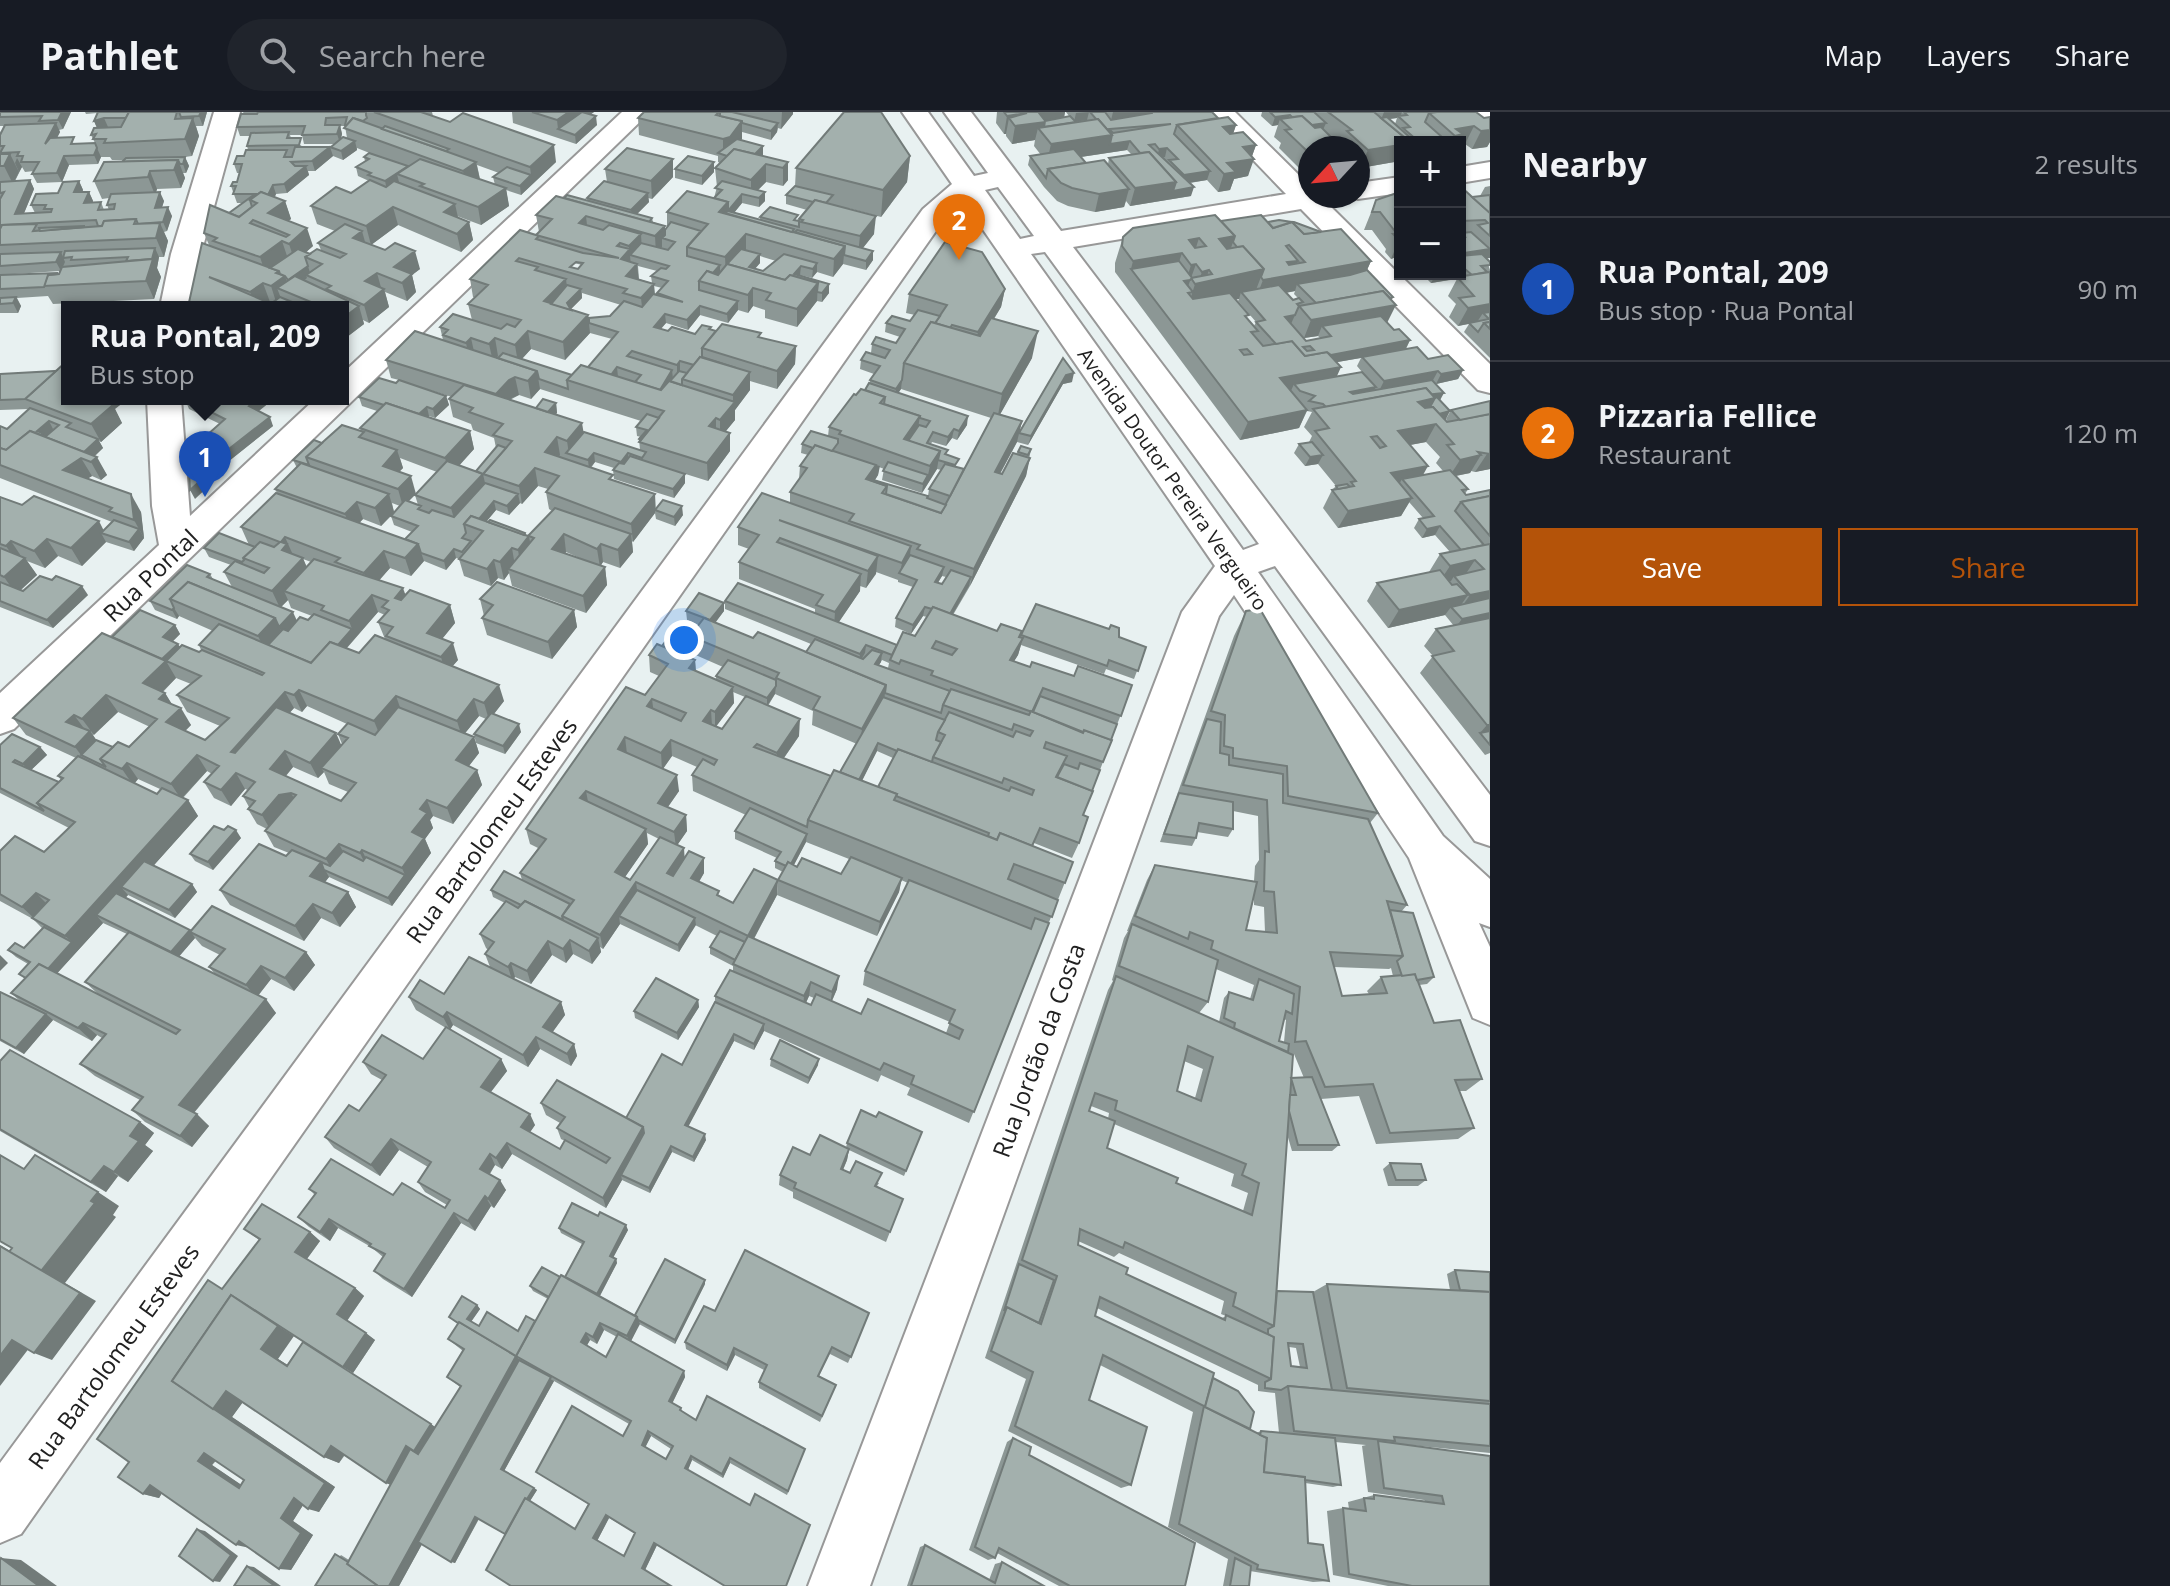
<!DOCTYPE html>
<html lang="en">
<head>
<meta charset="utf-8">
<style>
	:root { --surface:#171b24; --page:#20242c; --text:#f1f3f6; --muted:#9ea1a6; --line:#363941; --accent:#b45309 }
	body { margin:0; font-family:"Open Sans",sans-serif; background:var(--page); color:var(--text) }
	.controls { position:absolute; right:24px; top:24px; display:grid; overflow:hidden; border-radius:0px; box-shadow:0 2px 6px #0004 }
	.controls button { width:72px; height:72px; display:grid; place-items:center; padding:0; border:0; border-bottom:2px solid var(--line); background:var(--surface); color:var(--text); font:40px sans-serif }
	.compass { position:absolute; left:1298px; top:24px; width:72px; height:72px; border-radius:50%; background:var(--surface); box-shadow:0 2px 6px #0004; rotate:244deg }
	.you { position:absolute; left:684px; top:528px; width:28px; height:28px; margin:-20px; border:6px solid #fff; border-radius:50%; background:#1a73e8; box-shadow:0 0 0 12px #1a73e833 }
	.badge { display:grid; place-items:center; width:52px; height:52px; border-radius:50%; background:var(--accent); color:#fff; font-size:26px; font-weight:700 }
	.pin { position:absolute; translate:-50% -66px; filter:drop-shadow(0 2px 4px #0008) }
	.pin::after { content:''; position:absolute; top:42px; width:28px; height:24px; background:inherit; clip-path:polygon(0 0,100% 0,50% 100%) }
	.popup { position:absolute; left:61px; top:189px; width:288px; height:104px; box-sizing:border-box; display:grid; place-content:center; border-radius:0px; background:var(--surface); filter:drop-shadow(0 2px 6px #0005); font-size:26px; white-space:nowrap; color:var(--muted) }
	.popup b { font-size:30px; color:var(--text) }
	.popup::after { content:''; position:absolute; left:50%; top:100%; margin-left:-16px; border:16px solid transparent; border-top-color:var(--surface) }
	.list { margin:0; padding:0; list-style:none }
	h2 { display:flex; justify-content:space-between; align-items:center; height:104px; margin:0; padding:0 32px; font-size:34px }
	h2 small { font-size:26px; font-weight:400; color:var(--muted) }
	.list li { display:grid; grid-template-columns:52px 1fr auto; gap:24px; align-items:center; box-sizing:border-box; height:144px; padding:0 32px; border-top:2px solid var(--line) }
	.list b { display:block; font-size:30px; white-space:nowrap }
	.list p { margin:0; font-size:26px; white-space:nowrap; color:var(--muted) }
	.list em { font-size:26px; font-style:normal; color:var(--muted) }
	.actions { display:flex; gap:16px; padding:24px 32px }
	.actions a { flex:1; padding:18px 0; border:2px solid var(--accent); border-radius:0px; text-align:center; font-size:28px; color:var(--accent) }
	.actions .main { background:var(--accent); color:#fff }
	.icon { flex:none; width:44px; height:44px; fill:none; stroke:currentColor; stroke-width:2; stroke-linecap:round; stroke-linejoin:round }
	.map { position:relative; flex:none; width:1490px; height:1474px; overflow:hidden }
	header { display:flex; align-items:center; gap:48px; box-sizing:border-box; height:112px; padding:0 40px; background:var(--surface); border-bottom:2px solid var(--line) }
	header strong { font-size:38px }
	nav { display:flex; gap:44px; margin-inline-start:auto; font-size:28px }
	.search { width:560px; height:72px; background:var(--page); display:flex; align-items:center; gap:20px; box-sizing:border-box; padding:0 28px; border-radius:44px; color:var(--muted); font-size:30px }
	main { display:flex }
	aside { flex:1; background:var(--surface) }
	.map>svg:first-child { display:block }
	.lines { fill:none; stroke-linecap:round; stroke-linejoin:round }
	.minor-casing { stroke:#989898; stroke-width:4 }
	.minor { fill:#fff; fill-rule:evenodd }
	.wall { fill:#8c9795; fill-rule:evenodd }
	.shaded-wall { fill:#727b79 }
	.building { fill:#a3b0ad; stroke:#727b79; stroke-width:2; fill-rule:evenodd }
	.labels { text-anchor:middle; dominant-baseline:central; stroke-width:8; stroke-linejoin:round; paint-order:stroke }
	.far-street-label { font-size:20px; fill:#212121; stroke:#fff }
	.street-label { font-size:24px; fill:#212121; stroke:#fff }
</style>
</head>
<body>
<header>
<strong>Pathlet</strong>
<div class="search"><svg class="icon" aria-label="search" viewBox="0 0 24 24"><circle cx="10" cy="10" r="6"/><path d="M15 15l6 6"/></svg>Search here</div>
<nav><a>Map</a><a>Layers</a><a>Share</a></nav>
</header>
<main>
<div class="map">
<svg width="1490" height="1474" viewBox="0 0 1490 1474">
	<rect width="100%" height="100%" fill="#e8f1f1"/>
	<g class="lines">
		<g class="minor-casing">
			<g id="minor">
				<path d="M214,0H240L201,142L192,195H160L171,142Z"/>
				<path d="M622,0H650L14,617L0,622V581L159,433L152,394L147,287H181L190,404L315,287H343V261Z"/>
				<path d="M902,0H928L974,64L988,61L944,0H971L1061,119L1286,82L1207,0H1235L1310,74V84H1343L1339,90L1329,93L1490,252V281L1478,278L1301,97L1073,135L1490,683V734L1475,729L1275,454L1258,460L1443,724L1490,767V815L1479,811L1490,835V913L1473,906L1409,746L1234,483L1219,504L870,1474H808L1182,500L1215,454L964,90L943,109L21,1422L0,1431V1351L923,97L952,72ZM998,75L1034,124L1020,127L985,78ZM1045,140L1259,432L1243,438L1031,142Z"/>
				<path d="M1465,0H1490V18L1481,16Z"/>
				<path d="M1490,50V66L1460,71V55Z"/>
				<path d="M1400,65V81L1358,87L1347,84H1358V71Z"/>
			</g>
		</g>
		<use href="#minor" class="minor"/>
	</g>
	<g class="wall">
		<path d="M0,0H71L63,17L59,18L60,20L57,26L77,32L95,31L91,23L97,16L94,9L97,1L86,2L85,0H207L203,14H196L199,24L192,44L185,45L189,54L186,61H183L185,66L181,76L157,77L156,80L164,89L162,95L172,104L167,119L164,120L168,129L164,145H159L157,156L161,165L154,187L53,192L48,184L17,186L21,194L18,201H0V163L57,161L59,162L60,159L0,163V19L1,21L5,14H0ZM101,45H110L112,48H124L94,69L102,87L109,86L107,93L109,98H104L101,90L92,91L93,89L89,80H82L83,78L79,69L58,81L31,93L35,101H24L34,77L30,68L15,69L22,55L19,50L25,60L34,59L32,62L37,71L62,70L69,53L98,52Z"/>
		<path d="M243,0H432L433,4L556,50L521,83L506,78L509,94L481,113L457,104L458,106L469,110L473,128L461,140L398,113L371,133L420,157L412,163L416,180L407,189L385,180L389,195L369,211L363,208L364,212L343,228V195H188L209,133L204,121L243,91H237L231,74L237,70L240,61H237L234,52L244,44L248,38L247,34L250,24H240L237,15L244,2ZM340,14H345L347,26H341L342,22ZM290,23H302L304,32H335L331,35H303L291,26ZM357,36L382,46L364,45L365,49L356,55L358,64L369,69L351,81L311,94L317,112L335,119L318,131L321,138L310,142L306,140L313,134L288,109L291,107L285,89L275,85L276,82L287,81L309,63L308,59H315L333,44L343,48L357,38ZM477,53L499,61L493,65L495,73L480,67Z"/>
		<path d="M512,0H594L591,2L597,13L576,32L513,11Z"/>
		<path d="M644,0H793V2L781,17L778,16L777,20L771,28L742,20L741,28L763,43L762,44L788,50V68L783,74L766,70L758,78L765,80V89L759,95L742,91L734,101L760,108V105L799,109V107L807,98L786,92V83L795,74L796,56L910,44L907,70L881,105L848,96L874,122L863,136L873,139V148L866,158L843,152L833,165L817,160L812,166L800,163L829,172V181L822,190L817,189L797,215L765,206V198L753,194L748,201L738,198L728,211L700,203L688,218L666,211L661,217L668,219L695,222L711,215V217L716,219L761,226L796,234L795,252L777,277L750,269V278L735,298V308L726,319L730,339L708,369L647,350L685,371L674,386L614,367L613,358L614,356L595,350L591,356L614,368L655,382L656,397L683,403L675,414L656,407L655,401L633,430L632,429L633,440L620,456L603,450L600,454L605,455L607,473L586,501L512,474L509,461L504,468L498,466L491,474L464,464L459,447L456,446L446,458L424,449L411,464L390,456L379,468L406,482L450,493L455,511L442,527L458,548L452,554L504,589L494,602L521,620L505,642L476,631L474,622L486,607L479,604L465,621L474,625L479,641L469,654L477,658L482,673L453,712L433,704L430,708L433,716L425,727L431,741L392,794L329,765L325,770L348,780L356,795L340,815L321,806L304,829L230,793L220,778L286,744L289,741L274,735L265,719L267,717L257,712L248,697L249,695L243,684L248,678L245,677L231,694L214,686L204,670L212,662L207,659L183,686L188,688L198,704L153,754L192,772L197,780L175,806L128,783L125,786L191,819L306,840L315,853L294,879L271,867L258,884L276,901L194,1001L209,1014L192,1035L145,1010L132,998L140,988L95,964L80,952L102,926L97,923L92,929L53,908L24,942L0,929V880L22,891L11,881L25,867L19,862L28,852L16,845L8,838L24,836L42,816L33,807L0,789V739L44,740L69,716L0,681V633L40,635L47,643L31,658L59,670L61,668L58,664L76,646L26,623L13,606L112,525L175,513L180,522L173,529L180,535L199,540L201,538L199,533L213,519L179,504L177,507L155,498L150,489L210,462L213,467L232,475L224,460L231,453L209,445L204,436L249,433L241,415L277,381L275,377L297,356L293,348L322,331L361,320L360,316L377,299L362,294L359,285L396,271L399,268L391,266L386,248L443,228L440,215L472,208L468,192L475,186L473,185L470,167L539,120L536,103L564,86L587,89V86L607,70L605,57L673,65L652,87L648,86L649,90L637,102L652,106L653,110L665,114V118L667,115V100L714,86L717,75L715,56L720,51L718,50V44L639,23L638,6ZM760,144L776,149L763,159L755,157L760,151ZM574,151L582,153L578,157L571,155ZM638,154L657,159L651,164L652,171L639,167ZM654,174L662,176L657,181L658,183L655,182ZM582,181L621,193L610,204L589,206L588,203L571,197L582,186ZM590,221L612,227L588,255L572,263L522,247L531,237L565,248ZM404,270L452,285L449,287L453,305L471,312L473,318L494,326L496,336L476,359L459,353L474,337L470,319L428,305L429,304L435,306L449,293L446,284ZM540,277L641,309L636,315L637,324L641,325L639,327L640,338L584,320L555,302L557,301L556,291L536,296L510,288L519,283L531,287ZM400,346L437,360L415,383L418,393L409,389L399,360L403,356ZM538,374L548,377L546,380L549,397L552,399L528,424L526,423L525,421L487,409L496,398L509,403L520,391L522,392ZM392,391L400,394L394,400ZM393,402L391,404L394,413L412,420L405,427L359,411L363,407L381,414ZM566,440L589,450L565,442ZM303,447L311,450L307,455ZM288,488L291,496L312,504L308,508L297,509L281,495ZM378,500L385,503L378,510L385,527L359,541L347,536ZM176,566L191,572L177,583L187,600L220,614L205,628L185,619L191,613L172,593L165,581L163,580ZM307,594L347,612L338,622L342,632V633L289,601L294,596L302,600ZM118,600L150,615L129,635H113L96,628L93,623ZM293,655L318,666L324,660L329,672L348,680L341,689L286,664ZM138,667L160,677L157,682L135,671ZM103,811L127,822L85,870L98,882L57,861ZM195,826L202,834L220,843L209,855L215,862L179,844Z"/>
		<path d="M997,0H1065L1064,5L1069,4L1066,0H1212L1218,6L1236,13L1233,22L1256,33L1252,44L1248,64L1234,67L1230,78L1218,80L1207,68L1190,71L1191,84L1130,94L1126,89L1124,95L1095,100L1068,94L1057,89L1044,75L1028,53L1030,44L1041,43L1034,34L1035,28L1012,32L1006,24V22H1004L996,11ZM1127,38L1131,42L1109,46L1108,52L1086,51L1081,45Z"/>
		<path d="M1262,0H1476L1484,6L1490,5V30L1487,35L1472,37L1465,32L1460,30H1400V49L1360,56L1358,54V36H1310V59L1300,57L1279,36L1281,31L1274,25L1278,13L1272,14L1261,4ZM1397,6L1395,12L1389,7Z"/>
		<path d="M714,50V60L702,73L675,66V57Z"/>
		<path d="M1460,74L1472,85L1480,84L1485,75L1490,74V146H1486L1490,158V246L1464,220L1469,212L1458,214L1449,205L1456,192L1448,184L1457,167L1431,171L1422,162H1460Z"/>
		<path d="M1400,80V150L1396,145L1391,147L1385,140L1386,137L1372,118H1364L1376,88Z"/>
		<path d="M1221,109L1268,110L1371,149L1367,158L1392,188L1387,211L1394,218L1410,228L1406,237L1428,247L1463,258L1458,267L1436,272L1432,268L1440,288L1445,308L1448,310L1446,307L1451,298L1490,289V357L1475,360L1471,359L1470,361L1456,364L1468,377L1465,382L1466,383L1490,378V641L1485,643L1420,561L1433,544L1424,534L1436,517L1454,514L1445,503L1388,516L1367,489L1377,471L1429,460L1440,442L1450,440L1435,423L1422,426L1414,416L1419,407L1423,406L1409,390L1401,404L1338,416L1323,396L1332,378L1336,374L1318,352L1305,354L1294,341L1299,332L1309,330L1312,324L1304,315L1312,300L1307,299L1299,316L1240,328L1115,160V151L1123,125ZM1295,179L1294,182L1299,187L1293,188L1286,181ZM1235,187H1239L1238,189L1256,210L1254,214L1247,206ZM1318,224L1320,226L1306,229L1304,226ZM1361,246L1357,254L1362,260L1337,264V250ZM1426,330L1440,345L1436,351L1443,359L1423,363L1410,333Z"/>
		<path d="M1005,177L1001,195L994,207L1032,246L1000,302L1022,309L1020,318L1063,246L1072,270L1063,272L1028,333L1017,330L1000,362H1002L1017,342L1018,340L1031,337L1026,364L970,474L953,503L997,519H1022L1119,525L1146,535L1134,567L1106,557L1104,562L1021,533L1018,543L1014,549L1030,555L1074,564L1132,573L1083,703L1079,731L1072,746L1034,731L1033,734L1073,750L969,1011L907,983L910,976L881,963L878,970L764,919L754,938L734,929L688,1014L706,1028L694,1050L672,1040L650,1081L622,1068L606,1096L512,1042L502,1057L495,1053L490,1062L506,1078L494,1096L491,1094L475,1119L461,1111L412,1185L383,1167L374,1159L383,1145L371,1135L338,1116L330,1129L309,1115L298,1105L315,1083L309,1077L393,1083L445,1096L447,1093L425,1080L418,1070L428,1055L399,1038L380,1064L334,1036L325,1025L359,999L382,968L371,962L363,950L423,947L446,916L416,898L409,885L444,882L490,855L485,842L488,838L486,836L480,822L505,791L493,785L491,778L522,768L520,761L538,736L530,732L526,717L645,583L659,564L650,560L649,543L662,534L685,531L686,540L683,543L695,548L696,559L716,567V564L723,555L691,541L690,524L699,513L687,508L686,499L724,491V499L715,510L753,526L806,540L811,532L725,497V489L815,501V497L739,467V450L749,437L738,433V415L790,391V380L799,367L800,354L808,343L801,341L802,332L828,324L829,315L856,283L865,278L874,262L860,257L861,248L871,241L872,232L896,231L900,225L885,220L886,211L910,209L915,203L906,201L909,182ZM901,277L991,306L964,357L957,355L947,343L931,332L932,330L946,334L952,326L957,328L967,313L898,281ZM879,355L884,357L882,368L922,381L937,357L941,358L929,377L928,384L875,368L878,363ZM876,460L898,468V470L913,475L896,506L895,515L911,522L923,504L927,505L915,524L897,533L839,510L860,479V474L866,476ZM942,464L946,465L942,472L938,471ZM882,548L889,551L888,556L879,553ZM733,580L745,585L722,617L716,614L734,591ZM775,582L813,599L812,613L857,632L840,660L831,664L784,646L799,624L768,594ZM877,639L893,646L878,675L862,668ZM672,644L697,655L692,663L693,679L746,703L735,719V727L777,746L775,749V756L783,760L778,768L777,783L877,824L899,780L901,768L908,771L865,859L863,873L950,910L946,921L861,902L832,889L837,877L754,827L777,783L733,791L720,784L699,770L704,761L685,745L677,733L687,719L686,703L668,695L679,679L663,657ZM647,721L659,727L630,768L625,765L648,732ZM806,730L849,747L841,762L794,753ZM620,812L679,840L695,813L717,824L710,835V842L733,854V859L715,884V891L682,953L626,1006L541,991L546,1003L560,1011L557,1016L561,1027L565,1029L560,1037L530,1020L535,1013L491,980L507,959L501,947L450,917L453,913L528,955L540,937L571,954L577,944L574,932L552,920L565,903L561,890L514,867L515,865L531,872L552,843L566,851L573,842L592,852L601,840L600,835L603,837ZM809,884L814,886L811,893L806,891Z"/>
		<path d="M0,262L115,297L122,311L101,330L99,329L103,336L95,344L107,363L101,368L92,364L88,366L141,400L144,426L134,439L106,430L82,454L58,444L45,456L27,449L37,463L21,478L88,483L53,516L0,495V384L1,385L22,393L104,418L112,410L0,366V314L7,317L29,297L0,298Z"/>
		<path d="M185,287H281L274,292L270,290L259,299L273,314L229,349L211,341L207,332L210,330L207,323L220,312L189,297Z"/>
		<path d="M480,487L574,498L577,515L552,547L487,523L482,506L484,504Z"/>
		<path d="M1246,499L1378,701L1370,711L1407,793L1401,800L1434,865L1427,872L1419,873L1434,911L1482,967L1466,979H1459L1474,1016L1458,1027L1376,1032L1359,984L1321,987L1339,1033L1332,1039H1292L1287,1022L1277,1179L1313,1180L1327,1172L1450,1178L1447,1162L1455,1158L1490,1160V1341L1390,1331L1490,1344V1474H1388L1333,1463L1327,1399L1343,1396L1349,1397L1348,1390L1374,1383L1425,1389L1424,1388L1368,1380L1362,1334L1366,1333L1335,1330L1341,1373L1333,1375L1305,1371L1308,1431L1329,1469L1313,1470L1250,1459L1249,1474H1223L1228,1447L1168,1415L1193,1300L1100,1253L1089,1288L1131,1373L1121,1376L1008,1319L1026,1267L985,1246L1108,878L1113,869L1112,868L1124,826L1128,819H1127L1147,768L1155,753L1254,769L1255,754L1259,748L1258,704L1233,699V717L1228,725L1197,720L1196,726L1192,734L1160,730L1234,524ZM1254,785V793L1264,795L1265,820L1246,818ZM1334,855L1389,857L1391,856L1393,864L1381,865L1367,879L1369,882L1342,884ZM1216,857L1254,873L1250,887L1229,880L1224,886L1219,910L1199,901L1208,890ZM1284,907L1286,908L1284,930L1279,929ZM1291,942H1294L1304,966H1291ZM1184,949L1203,957L1195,986L1177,979ZM1091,994L1109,1001L1108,1007L1089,999ZM1114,1012L1234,1062L1231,1074L1248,1081L1243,1099L1176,1071L1107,1036ZM1078,1129L1114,1145L1119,1141L1224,1189L1221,1202L1226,1204L1222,1206L1126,1162L1078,1133ZM1097,1196L1258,1273V1279L1275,1281L1279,1321L1261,1319L1256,1321L1250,1317L1213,1266L1095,1204ZM1289,1235L1296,1236L1300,1255L1291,1254Z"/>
		<path d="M224,718L241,726L213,758L195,749L190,742Z"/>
		<path d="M698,888L699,895L678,928L635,906L634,899Z"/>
		<path d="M771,947L818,953L808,972L770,954Z"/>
		<path d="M0,949L140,1010L154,1021L145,1033L153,1039L128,1070L118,1064L106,1080L0,1019Z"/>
		<path d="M876,1005L922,1020L904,1064L849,1038L847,1048L843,1058L879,1071L877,1074L903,1087L886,1130L793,1086V1080L779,1073L780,1063L846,1036L847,1031Z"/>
		<path d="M1390,1051L1426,1068L1418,1074H1388L1383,1057Z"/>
		<path d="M598,1104L628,1118L613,1145L616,1147L617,1151L600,1184L635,1203L705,1172L675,1232L639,1212L631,1229L684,1259L685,1265L672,1291L681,1296L682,1300L696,1308L805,1337L787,1383L730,1351L723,1366L692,1348L688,1358L786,1474H724L657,1433L645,1458L505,1422L479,1407L455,1451L422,1432L399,1474H315L341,1443L349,1448L391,1373L386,1371L345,1343L339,1351L324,1345L243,1290L232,1305L335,1375L319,1400L303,1393L293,1409L313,1423L291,1458L248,1435L162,1381L159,1386L143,1382L129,1350L222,1177L259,1128L244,1117L310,1120L320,1129L307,1147L355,1176L364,1184L347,1209L375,1228L353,1261L249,1194L278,1247L287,1253L303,1230L435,1315L460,1275L447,1265L463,1239L448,1227L458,1212L449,1205L477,1193L480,1197L471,1210L479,1214L518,1219L535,1209L548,1187L533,1179L530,1174L565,1165L582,1132L561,1121L559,1116ZM604,1218L617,1225L606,1245L587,1233L590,1228L597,1232ZM554,1269L629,1312L623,1324L536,1360L588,1392L575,1417L530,1389L537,1378L504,1359ZM651,1324L671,1337L666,1347L645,1335ZM216,1349L244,1368L241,1373L212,1353ZM609,1406L635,1421L624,1444L597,1429Z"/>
		<path d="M715,1199L869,1201L848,1251L830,1242L819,1264L836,1273L820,1310L759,1276V1270L764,1258L735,1243L727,1259L686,1237L685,1230Z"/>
		<path d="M1013,1326L1029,1343L1185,1474H1059L997,1441L995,1446L988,1448L969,1438L1007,1330Z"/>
		<path d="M925,1433L989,1468L995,1452L1002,1450L1044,1474H907L920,1435Z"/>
	</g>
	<g class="shaded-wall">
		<path d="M62,0H71L63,17L58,8Z"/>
		<path d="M201,0H207L203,14L199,4Z"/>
		<path d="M569,0H594L584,7L558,17L559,26L557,8Z"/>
		<path d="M782,0H793V2L781,17Z"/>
		<path d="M1044,0H1065L1063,12L1038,16L1035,28L1012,32L1015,14L1009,6L1006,22H1004L1007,4Z"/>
		<path d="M1089,0L1087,8L1074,10L1076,1Z"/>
		<path d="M1113,0H1152L1149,10L1109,17Z"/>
		<path d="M1384,0H1402L1400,5L1398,4L1397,6L1381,8Z"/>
		<path d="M1290,3L1288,8L1280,7L1278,13L1272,14L1275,5Z"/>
		<path d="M596,4L597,13L576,32L575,23Z"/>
		<path d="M104,6L108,15L98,18L94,9Z"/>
		<path d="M193,6L199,24L192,44L185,27Z"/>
		<path d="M742,9V27L730,43H723V27Z"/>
		<path d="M56,11L60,20L49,41L45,32Z"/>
		<path d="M778,11L777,20L771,28V19Z"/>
		<path d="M1326,11L1322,20L1301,15Z"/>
		<path d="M340,13L342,22L340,31L337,22Z"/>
		<path d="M1236,13L1230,31L1184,20Z"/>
		<path d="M1474,14L1465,32L1460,33V30H1452L1456,17Z"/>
		<path d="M1490,18V30L1487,35L1472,37L1481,19Z"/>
		<path d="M1112,23L1130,29L1127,38L1047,50L1051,32Z"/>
		<path d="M1442,25L1440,30H1417L1418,29Z"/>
		<path d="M355,29L357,38L343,48L341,39Z"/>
		<path d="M1400,31V49L1360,56L1368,38Z"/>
		<path d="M554,33L556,50L521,83L520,74L531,63L530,55Z"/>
		<path d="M1256,33L1251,47H1254L1248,64L1234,67L1230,78L1218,80L1227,51L1243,35Z"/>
		<path d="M763,34V43L748,58V49Z"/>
		<path d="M330,35L333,44L315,59L312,49Z"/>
		<path d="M97,36L101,45L98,52L94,43Z"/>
		<path d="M1167,36L1165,45L1157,46L1159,37Z"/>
		<path d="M10,42L19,60L13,72L4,54Z"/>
		<path d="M64,44L69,53L62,70L57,61Z"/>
		<path d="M910,44L907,70L881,105L883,78Z"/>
		<path d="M185,45L189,54L186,61L183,52Z"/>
		<path d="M17,46L22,55L19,60L15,51Z"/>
		<path d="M673,47V65L652,87L651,69Z"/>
		<path d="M178,48L185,66L181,76L174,58Z"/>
		<path d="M476,50L480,68L467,77L463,59Z"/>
		<path d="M714,50V60L702,73V64Z"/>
		<path d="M788,50V68L783,74V56Z"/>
		<path d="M766,52V70L751,85V68Z"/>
		<path d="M306,54L309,63L287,81L284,72Z"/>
		<path d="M408,54L397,62L399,70L387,78L385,69Z"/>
		<path d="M150,59L157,77L155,83L148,65Z"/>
		<path d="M1210,59L1207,68L1181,72L1184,63Z"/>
		<path d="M30,68L34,77L20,111L15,102Z"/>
		<path d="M79,69L83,78L78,90L74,80Z"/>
		<path d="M1176,70L1194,75L1191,84L1130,94L1135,76Z"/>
		<path d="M273,73L276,82L268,96L258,93Z"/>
		<path d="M506,76L509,94L481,113L478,95Z"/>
		<path d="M1129,77L1124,95L1095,100L1099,82Z"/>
		<path d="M89,80L93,89L89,100L84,91Z"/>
		<path d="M160,80L164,89L159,105L155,96Z"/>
		<path d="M765,80V89L759,95V86Z"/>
		<path d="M648,81L649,90L632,107L631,98Z"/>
		<path d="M742,82V91L728,108L719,100L728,90Z"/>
		<path d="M285,89L291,107L276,118L268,101Z"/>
		<path d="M455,92L459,110L444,100Z"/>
		<path d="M168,95L172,104L167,119L163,110Z"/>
		<path d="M393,95L398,113L371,133L366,114Z"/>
		<path d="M586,104L588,122L579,111Z"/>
		<path d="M876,104L874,122L858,142L860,124Z"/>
		<path d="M469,110L473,128L461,140L457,122Z"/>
		<path d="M160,111L168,129L164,145L156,126Z"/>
		<path d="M665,114V127L662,126V135L656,142L655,124Z"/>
		<path d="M307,116L313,134L295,150L289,132Z"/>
		<path d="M362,119L367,137L353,126Z"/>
		<path d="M641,122L642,140L630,143L631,155L622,165L617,134L620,131L621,146L629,138V134Z"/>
		<path d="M746,122V140L726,164L725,145Z"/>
		<path d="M1235,124L1226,151L1219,127Z"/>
		<path d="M1199,126L1191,152L1189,128Z"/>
		<path d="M1399,128L1400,138L1396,145L1391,147Z"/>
		<path d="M282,129L288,147L266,163L260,145Z"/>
		<path d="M845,134L843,152L833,165L834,147Z"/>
		<path d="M155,136L159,145L157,156L161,165L154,187L146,169Z"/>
		<path d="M1490,137V146L1460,150L1464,141Z"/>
		<path d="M415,139L420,157L412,163L416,180L407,189L402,171L394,155Z"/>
		<path d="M873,139V148L866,158V149Z"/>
		<path d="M61,140L65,150L61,159L56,150Z"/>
		<path d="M1182,141L1173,168L1131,157L1133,149Z"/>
		<path d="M760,142V151L751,161L749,155Z"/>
		<path d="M1298,149L1293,163L1371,149L1363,167L1297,172L1295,179L1256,186L1263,168L1287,150Z"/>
		<path d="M817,151V160L812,166L813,157Z"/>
		<path d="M637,152L639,170L626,164Z"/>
		<path d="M1196,152L1191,166L1184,186V169H1186L1191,153Z"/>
		<path d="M720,153V162L705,171Z"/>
		<path d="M308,154L311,164L306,163L307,166L291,178L288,168Z"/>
		<path d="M801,154L800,163L794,171V162Z"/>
		<path d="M1264,157L1254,183L1241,180L1239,187L1187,198L1195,172L1198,171L1202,160L1209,158L1205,170Z"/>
		<path d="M1465,157L1460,166L1431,171L1436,162H1460V158Z"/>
		<path d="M279,159L285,164L291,182L277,176L282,189L277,193L271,174L276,161Z"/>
		<path d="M377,161L382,179L384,177L389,195L369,211L364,193L365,169Z"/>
		<path d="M566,167L568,185L546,198L544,189Z"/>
		<path d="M263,171L270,190L267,191L268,195H256L250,180Z"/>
		<path d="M818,171L817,189L797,215V197Z"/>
		<path d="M654,172L655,190L643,204L641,186Z"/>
		<path d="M829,172V181L822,190V181Z"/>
		<path d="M753,176V194L748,201V183Z"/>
		<path d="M581,177L582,186L568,200L567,191Z"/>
		<path d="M1005,177L1001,195L974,238L978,220Z"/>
		<path d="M16,185L21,194L18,201L13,191Z"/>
		<path d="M1393,185L1389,194L1396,193L1387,211L1322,214L1318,224L1304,226L1311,208L1374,189Z"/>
		<path d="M738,189V198L728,211L727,202Z"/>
		<path d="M1490,192V208L1483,201L1477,210L1458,214L1468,196Z"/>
		<path d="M359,194L364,212L343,228V217L348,213L346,204Z"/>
		<path d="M700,194V203L688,218L687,208Z"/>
		<path d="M665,202L666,211L654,224V215Z"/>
		<path d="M588,203L590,221L565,248L563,230Z"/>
		<path d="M1295,203L1291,212L1285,205Z"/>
		<path d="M528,219L531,237L518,251L515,233Z"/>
		<path d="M1038,219L1032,246L997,308L1002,282Z"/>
		<path d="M471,226L475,244L470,249L466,231Z"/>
		<path d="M495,226L498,244L493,250L489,232Z"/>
		<path d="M1410,228L1405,238L1321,253L1320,245Z"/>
		<path d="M796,234L795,252L777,277V259Z"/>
		<path d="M680,249V258L677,262V253Z"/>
		<path d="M617,255L618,265L605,269Z"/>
		<path d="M1341,255L1333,273L1294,272L1290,281L1280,266Z"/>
		<path d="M672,258L673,267L660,278Z"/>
		<path d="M1463,258L1458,267L1436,272L1441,262Z"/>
		<path d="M537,259L540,277L531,287L528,269Z"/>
		<path d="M1438,259L1433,268L1379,279L1384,269Z"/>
		<path d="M750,260V278L735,298V308L720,326V308L733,292V283Z"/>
		<path d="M1074,261L1072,270L1063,272L1028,333L1031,324L1066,263Z"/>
		<path d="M515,265L519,283L512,286L499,300L496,282L509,268Z"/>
		<path d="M902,268L901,277L895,286L896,277Z"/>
		<path d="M1376,275L1371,284L1346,289L1350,280Z"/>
		<path d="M1444,281L1439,290L1425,304L1418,290L1434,282Z"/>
		<path d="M446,284L449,293L435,306L433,297Z"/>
		<path d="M96,287H128L115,297L122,311L101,330L91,312Z"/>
		<path d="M258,287H269L270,290L253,303L249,294Z"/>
		<path d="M273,287H281L274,292Z"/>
		<path d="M556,291L557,301L543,316L542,307Z"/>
		<path d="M427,295L429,304L419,314L417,305Z"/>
		<path d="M1307,298L1299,316L1240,328L1248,310Z"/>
		<path d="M1450,299L1445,309L1436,302Z"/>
		<path d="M920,304L917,322L903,336L902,345L904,327Z"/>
		<path d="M968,304L967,313L957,328L959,319Z"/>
		<path d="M270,305L273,314L229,349L225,340Z"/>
		<path d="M716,306V324L709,314Z"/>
		<path d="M49,309L54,319L49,331L37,319Z"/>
		<path d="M1022,309L1017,330L991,378L995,360Z"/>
		<path d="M582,311L585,329L569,342L567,329Z"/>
		<path d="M1436,312L1426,330L1388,337L1398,319Z"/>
		<path d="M954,317L952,326L946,334L948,325Z"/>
		<path d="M470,319L474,337L450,364L445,346Z"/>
		<path d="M730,321V339L708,369L707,351Z"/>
		<path d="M557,325L560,343L548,358L545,340Z"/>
		<path d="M98,327L103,336L89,349L81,346L92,364L73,376L63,358L79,345Z"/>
		<path d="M397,338L403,356L388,371L383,354Z"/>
		<path d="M940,339L937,357L922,381L923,372L928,363L930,354Z"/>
		<path d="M594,341L595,350L589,357L588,348Z"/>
		<path d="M628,341L629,350L622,359L621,350Z"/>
		<path d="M1487,342H1490V357L1475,360Z"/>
		<path d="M1323,343L1318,352L1305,354L1310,345Z"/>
		<path d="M1481,343L1470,361L1449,365L1460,348Z"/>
		<path d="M97,345L107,363L101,368L91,350Z"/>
		<path d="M1030,346L1026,364L970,474L974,457Z"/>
		<path d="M876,353L880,354L878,363L869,377L866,367Z"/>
		<path d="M1428,354L1418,372L1402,367L1397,376L1391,361Z"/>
		<path d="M535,356L538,374L522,392L519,374Z"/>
		<path d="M483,362L487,380L456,414L451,396Z"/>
		<path d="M685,362V371L674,386L673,377Z"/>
		<path d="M207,363L211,372L195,387L190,378Z"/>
		<path d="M411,364L416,382L403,395L398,377Z"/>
		<path d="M131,382L141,400L144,426L134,408Z"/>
		<path d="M389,382L394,400L381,414L375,396Z"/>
		<path d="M518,382L520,391L509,403L507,394Z"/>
		<path d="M655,382V401L633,430L631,412Z"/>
		<path d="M1412,386L1401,404L1338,416L1348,399Z"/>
		<path d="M494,389L496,398L479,418L472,415Z"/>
		<path d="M357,390L363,407L351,420L345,402Z"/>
		<path d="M682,394L683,403L675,414L674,405Z"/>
		<path d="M99,409L106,423L101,421L106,430L82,454L71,436Z"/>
		<path d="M1440,414L1435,423L1422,426L1427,417Z"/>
		<path d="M139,417L144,426L134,439L129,430Z"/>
		<path d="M525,421L527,427L529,424L532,442L521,456L518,438Z"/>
		<path d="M564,422L566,440L555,454L552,437Z"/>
		<path d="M631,422L633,440L620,456L618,438Z"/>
		<path d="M285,425L293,443L282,438L281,430Z"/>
		<path d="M47,427L58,444L45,456L34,439Z"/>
		<path d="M11,429L23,447L18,452L6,434Z"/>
		<path d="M418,432L424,449L411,464L405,446Z"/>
		<path d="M601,432L603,450L600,455L597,437Z"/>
		<path d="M911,434L909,452L900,461L902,451Z"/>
		<path d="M512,436L515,454L508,457L509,461L504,468L500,450Z"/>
		<path d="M454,437L456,446L446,458L444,449Z"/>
		<path d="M384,439L390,456L370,479L364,461Z"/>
		<path d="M878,444L876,462L866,476L868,459Z"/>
		<path d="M25,446L37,463L16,482L4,465Z"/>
		<path d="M303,446L310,464L284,479L288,488L280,496L272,479Z"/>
		<path d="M494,448L498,466L491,474L487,457Z"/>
		<path d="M1475,448L1463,466L1454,464L1451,469L1438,472L1450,454Z"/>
		<path d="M605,455L607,473L586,501L583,484Z"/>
		<path d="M944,455L942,464L933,478L935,470Z"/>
		<path d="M861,462L860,479L834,517L835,500Z"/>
		<path d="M971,465L969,474L947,512L949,503Z"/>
		<path d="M82,474L88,483L53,516L47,508Z"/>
		<path d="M403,476L409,493L395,486Z"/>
		<path d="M1490,479V494L1458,500L1470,483Z"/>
		<path d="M372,483L378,500L322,564L318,556L352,517L349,509Z"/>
		<path d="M1468,483L1456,500L1451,495L1445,503L1388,516L1399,498Z"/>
		<path d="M724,491V499L710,518V509Z"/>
		<path d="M450,493L455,511L433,538L427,521Z"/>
		<path d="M925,495L923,504L911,522L913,513Z"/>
		<path d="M174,496L179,504L177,507L172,498Z"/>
		<path d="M574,498L577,515L552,547L548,530Z"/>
		<path d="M293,500L297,509L283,523L279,515Z"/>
		<path d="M1490,501V508L1455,516L1462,507Z"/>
		<path d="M275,506L283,523L266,541L258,524Z"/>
		<path d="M175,513L180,522L168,534L163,525Z"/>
		<path d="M1022,519L1018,534L1023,526L1018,543L1005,564L1010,548Z"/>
		<path d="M453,531L458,548L446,562L441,545Z"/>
		<path d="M685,531L686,540L674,555L673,546Z"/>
		<path d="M178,532L183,540L166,549L176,566L154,588L143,571L158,552Z"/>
		<path d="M866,533L865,541L859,551L860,542Z"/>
		<path d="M882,541L881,550L874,560L875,552Z"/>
		<path d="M695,548L696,564L689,556Z"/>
		<path d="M499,573L504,589L489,608L484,591Z"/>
		<path d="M886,573L884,589L860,633L862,617Z"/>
		<path d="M776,574L775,582L767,594V586Z"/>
		<path d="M733,575L734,591L715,616V600Z"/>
		<path d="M299,578L307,594L302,600L294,583Z"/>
		<path d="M285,580L294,596L241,656L231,640Z"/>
		<path d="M165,581L175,597L159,587Z"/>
		<path d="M106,583L118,600L94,623L82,607Z"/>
		<path d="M396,584L402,601L381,626L374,609Z"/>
		<path d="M474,587L479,604L462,625L457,609Z"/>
		<path d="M652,587L654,603L647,594Z"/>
		<path d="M181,596L191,613L177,627L166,610Z"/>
		<path d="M711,598L712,614L703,609Z"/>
		<path d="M74,603L86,619L66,610Z"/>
		<path d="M800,607L799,624L776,657L777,641Z"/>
		<path d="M519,612L521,620L505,642L503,634Z"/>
		<path d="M1487,613H1490V626L1480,621Z"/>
		<path d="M90,619L102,636L81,643L87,651L75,635Z"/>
		<path d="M336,621L343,637L321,656L324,660L318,666L310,651Z"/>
		<path d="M474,625L479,641L461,664L456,648Z"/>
		<path d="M625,625L627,642L618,637Z"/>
		<path d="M671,628L672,644L662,658L661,641Z"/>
		<path d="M878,631L877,639L852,689L853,681Z"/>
		<path d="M40,635L47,643L29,660L23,652Z"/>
		<path d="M285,639L293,655L278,673L270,657Z"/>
		<path d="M197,643L207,659L181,687L171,672Z"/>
		<path d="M127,651L138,667L133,673L122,657Z"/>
		<path d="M477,658L482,673L453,712L447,696Z"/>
		<path d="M236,661L245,677L231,694L221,678Z"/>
		<path d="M677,663L679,679L660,706L658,691Z"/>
		<path d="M586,679L589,695L580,686Z"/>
		<path d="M291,681L300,697L271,719L262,703L279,683Z"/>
		<path d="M188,688L198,704L130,780L121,775L128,783L105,808L96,803L103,811L43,877L35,871L72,830L65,824Z"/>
		<path d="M427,688L433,704L430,708L433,716L425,727L431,741L392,794L388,786L405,763L402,756L412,720L420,697Z"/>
		<path d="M686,703L687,719L676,735L674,720Z"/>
		<path d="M646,717L648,732L618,775L615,760Z"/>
		<path d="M236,718L241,726L213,758L208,750Z"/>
		<path d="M807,722L806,730L789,762V755Z"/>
		<path d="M339,732L347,747L334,762L326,747Z"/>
		<path d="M684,736L685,751L669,776L667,761Z"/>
		<path d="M362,738L369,753L367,756L360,741Z"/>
		<path d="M704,746V761L692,781L691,766Z"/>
		<path d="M321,750L329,765L319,778L310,764Z"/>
		<path d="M902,766L899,780L877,824L880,810Z"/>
		<path d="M778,768L777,783L738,856V849L748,824Z"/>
		<path d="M636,770L638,785L619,804L620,812L603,837L600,823Z"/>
		<path d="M192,772L197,780L175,806L169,798Z"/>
		<path d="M348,780L356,795L340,815L332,801Z"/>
		<path d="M36,781L50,795L37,809L22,795Z"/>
		<path d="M313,792L321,806L304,829L295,814Z"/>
		<path d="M695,806L696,813L679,840L678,833Z"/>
		<path d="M190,818L195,826L177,847L171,840Z"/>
		<path d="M598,826L601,840L592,852L589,839Z"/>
		<path d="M570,828L573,842L566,851L563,837Z"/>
		<path d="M548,829L552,843L531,872L527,859Z"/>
		<path d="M306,840L315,853L294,879L285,866Z"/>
		<path d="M0,843L8,851L0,859Z"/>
		<path d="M511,851L515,865L512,868L508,855Z"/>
		<path d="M261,854L271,867L256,886L246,873Z"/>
		<path d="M839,864L837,877L830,893L832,880Z"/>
		<path d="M811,870L809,884L803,897L804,884Z"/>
		<path d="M266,887L276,901L191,1004L179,993Z"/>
		<path d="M698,888L699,895L678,928L677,921Z"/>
		<path d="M561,890L565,903L547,928L543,915Z"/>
		<path d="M447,900L453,913L450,918L443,905Z"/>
		<path d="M46,902L53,908L24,942L16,936Z"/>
		<path d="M83,911L97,923L92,929L78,916Z"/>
		<path d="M764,912V919L754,938V932Z"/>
		<path d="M734,922V929L686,1019L685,1013Z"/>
		<path d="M536,925L540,937L528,955L523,943Z"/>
		<path d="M574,932L577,944L571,954L567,942Z"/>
		<path d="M501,947L507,959L486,986L481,975Z"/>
		<path d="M819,947L818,953L808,972L809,966Z"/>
		<path d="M197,1002L209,1014L192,1035L180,1024Z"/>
		<path d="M530,1002L535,1013L526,1026L521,1015Z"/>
		<path d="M140,1010L154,1021L145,1033L153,1039L128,1070L114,1060L130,1024Z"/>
		<path d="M643,1015L645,1027L621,1063L622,1068L606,1096L603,1086Z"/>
		<path d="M705,1022L706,1028L694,1050L693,1045Z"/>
		<path d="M391,1027L399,1038L380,1064L371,1053Z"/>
		<path d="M507,1031L512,1042L502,1057L496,1046Z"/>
		<path d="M671,1034L672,1040L650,1081L649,1076Z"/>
		<path d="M849,1037L847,1048L839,1067L841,1057Z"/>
		<path d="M490,1042L495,1053L486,1067L480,1057Z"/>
		<path d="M104,1054L118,1064L106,1080L91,1070Z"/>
		<path d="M500,1068L506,1078L494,1096L488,1087Z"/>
		<path d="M98,1080L119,1094L113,1103L116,1105L65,1171L96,1189L52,1248L34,1241L0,1133L42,1158Z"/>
		<path d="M485,1084L491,1094L475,1119L468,1109Z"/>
		<path d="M454,1101L461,1111L412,1185L404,1177Z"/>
		<path d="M329,1107L338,1116L330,1129L320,1120Z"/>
		<path d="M626,1113L628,1118L612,1148L610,1144Z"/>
		<path d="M310,1120L320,1129L306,1148L295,1140Z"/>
		<path d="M616,1147L617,1151L597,1189L596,1185Z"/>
		<path d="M705,1168V1172L675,1232V1228Z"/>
		<path d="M355,1176L364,1184L346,1210L337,1202Z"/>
		<path d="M236,1187L294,1224L278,1247L304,1263L226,1279L245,1287L232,1305L335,1375L319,1400L308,1397L213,1297Z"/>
		<path d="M477,1193L480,1197L470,1211L467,1207Z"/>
		<path d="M637,1205L640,1212L630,1231L627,1224Z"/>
		<path d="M600,1211L604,1218L597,1232L593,1225Z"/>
		<path d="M366,1221L375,1228L353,1261L343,1255Z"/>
		<path d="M586,1221L590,1228L585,1237L581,1230Z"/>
		<path d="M12,1228L30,1235L0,1274V1244Z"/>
		<path d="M734,1236L735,1243L727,1259V1253Z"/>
		<path d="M516,1244L522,1251L399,1474H389Z"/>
		<path d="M684,1259L685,1265L671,1294L669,1289Z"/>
		<path d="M550,1267L554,1269L504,1359L501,1357Z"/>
		<path d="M431,1312L442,1320L399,1376L386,1371L406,1334Z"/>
		<path d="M648,1319L651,1324L644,1338L642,1333Z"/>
		<path d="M331,1334L346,1340L339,1351L324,1345Z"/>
		<path d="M204,1341L218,1345L212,1353L252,1380L239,1376L198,1349Z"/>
		<path d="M691,1344L692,1348L687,1360L685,1356Z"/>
		<path d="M730,1346V1351L723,1366L722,1362Z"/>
		<path d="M150,1373L165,1376L159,1386L143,1382Z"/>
		<path d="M534,1376L537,1378L530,1389L507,1424Z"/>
		<path d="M294,1386L305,1390L293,1409L313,1423L291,1458L279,1457L281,1406Z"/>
		<path d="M606,1403L609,1406L597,1429L593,1426Z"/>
		<path d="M475,1405L479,1406L455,1451L451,1450Z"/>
		<path d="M197,1417L205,1419L238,1444L220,1470L213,1469Z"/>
		<path d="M239,1429L250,1436L236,1433Z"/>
		<path d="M654,1431L657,1433L645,1458L642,1456Z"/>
		<path d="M1,1446L21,1448L57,1474H39Z"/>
		<path d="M247,1454L254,1455L281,1474H275Z"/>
	</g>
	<g class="building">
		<path d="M0,0H62L58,8L39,9L42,4L0,5Z"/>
		<path d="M98,0H129L126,6H104L94,9Z"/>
		<path d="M129,0H177L175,7L193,6L185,27L104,31L106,27H93L96,22L91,23L94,16L121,15Z"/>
		<path d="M179,0H201L199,4L181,5Z"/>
		<path d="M258,0H366V3L367,6L363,9L353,6L347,13H345L347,5L326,6L325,13H340L337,22L302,23L305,14L237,15L241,2H257Z"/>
		<path d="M374,0H421L450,10L463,1L554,33L530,55Z"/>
		<path d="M532,0H569L557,8Z"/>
		<path d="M582,0L596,4L575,23L558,17Z"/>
		<path d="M644,0H719L716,3L742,9L730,25L723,27L638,6Z"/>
		<path d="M720,0H732L778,11L771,19L742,11V9L720,4Z"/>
		<path d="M844,0H881L910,44L883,78L796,56Z"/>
		<path d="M1004,0H1044L1039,1L1046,10L1015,14L1009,6L1027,1L1007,4Z"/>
		<path d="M1090,0H1105L1111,8L1152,1V0H1212L1218,6L1177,13L1174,22L1210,59L1184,63L1169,48L1178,47L1167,36L1159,37L1155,32L1149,33L1194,75L1173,79L1176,70L1149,40L1140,41L1130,29L1110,32L1112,23L1098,7H1096ZM1171,12L1113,21L1109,17Z"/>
		<path d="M1270,0H1314L1326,11L1312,13L1302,4L1292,5L1290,3L1275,5Z"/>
		<path d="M1328,0H1374L1410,30H1400V33L1368,38L1347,19L1352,18Z"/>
		<path d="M1404,0H1437L1429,1L1425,10L1442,25L1418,29L1403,16L1410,15L1398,4L1407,3Z"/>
		<path d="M1437,0H1476L1484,6L1490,5V18L1481,19L1474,14L1456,17L1463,22L1455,24L1429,1Z"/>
		<path d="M1070,4L1076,10L1044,15L1045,9Z"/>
		<path d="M1302,4L1315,16L1321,15L1342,36H1310V39H1307L1285,18L1291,17L1280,7Z"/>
		<path d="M1228,5L1236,13L1223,15L1230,22L1243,20L1256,33L1243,35L1254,47L1227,51L1236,60L1224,62L1177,13Z"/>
		<path d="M1387,5L1414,29H1409L1381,6Z"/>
		<path d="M353,6L476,50L463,59L344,16Z"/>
		<path d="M1098,7L1112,23L1051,32L1038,16Z"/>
		<path d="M56,11L45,32L50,26L74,25L71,32L95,31L97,36L94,43L64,44L57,61L32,62L39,50H21L23,44H17L19,40L0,41L4,34H0V23L5,13Z"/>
		<path d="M385,14L449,37L446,39L382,17Z"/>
		<path d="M289,20L287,26H301L299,33L247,34L251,21Z"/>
		<path d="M343,25L355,29L341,39L330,35L312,49L291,50L295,54H306L284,72L273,73L268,83L261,80L250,88L252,95L239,105L229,101L255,82H233L236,74H231L233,70H237L242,52H234L237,44H244L246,38H287L284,45H292L295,35H331Z"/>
		<path d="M737,27L763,34L755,42L734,37L727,44L718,41Z"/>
		<path d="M627,36L673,47L651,69L605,57Z"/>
		<path d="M734,37L788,50L783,56L766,52L751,68L715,56Z"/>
		<path d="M1074,37L1086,51L1048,57L1046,66L1030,44Z"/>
		<path d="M1149,40L1176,70L1135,76L1109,46Z"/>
		<path d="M369,41L408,54L385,69L368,63L371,61L356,55L369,47L364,45Z"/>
		<path d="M0,42H10L4,54H0Z"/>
		<path d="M688,44L714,50L702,64L675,57Z"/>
		<path d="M185,45L183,52H180L178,48L122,50L126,46Z"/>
		<path d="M420,47L506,76L478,95L420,74L424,72L397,62Z"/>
		<path d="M178,48L174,58L150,59L148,65L94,69L104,50Z"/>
		<path d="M1104,48L1129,77L1099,82L1072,76L1061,71L1048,57Z"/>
		<path d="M507,55L531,63L520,74L493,65Z"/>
		<path d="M30,68L15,102L51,100L52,97H44L46,93H31L36,82L58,81L63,70L79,69L74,80H89L84,91L101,90L98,98L114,97L115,92L107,93L111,82L160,80L155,96L168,95L163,110L138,112L136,107L104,109L102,114H98L96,108L2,113L0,117V87L4,80L0,81V70Z"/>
		<path d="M370,68L386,75L394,69L455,92L444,100L469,110L457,122L393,95L366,114L311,94L336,75L351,81Z"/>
		<path d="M604,69L648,81L631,98L587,86Z"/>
		<path d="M722,69L765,80L759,86L742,82L728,99V90L714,86L722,78L715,76Z"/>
		<path d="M795,74L833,83L826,91L815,88L813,90L786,83Z"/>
		<path d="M1460,74L1490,101V124L1478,113L1488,111L1485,108L1460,109Z"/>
		<path d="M687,79L728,90L719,100L845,134L834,147L746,122L725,145L687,135L708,112L667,100Z"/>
		<path d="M261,80L285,89L268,101L307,116L289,132L282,129L260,145L213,129L217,126L204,121L210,93L239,105L257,91L250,88ZM253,108L289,123L286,125L250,111Z"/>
		<path d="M1400,80V128H1399L1393,122H1397L1380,100H1372L1376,88Z"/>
		<path d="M567,83L652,106L649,110L564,86Z"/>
		<path d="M1490,83V101L1472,85Z"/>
		<path d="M556,84L665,114L655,124L586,104L579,111L603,118L609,113L641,122L629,134L620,131L617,134L630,137L621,147L637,152L626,164L654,172L641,186L623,181L627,177L519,146L516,149L538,155L535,158L566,167L544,189L588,203L563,230L528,219L515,233L495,226L489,232L471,226L466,231L443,223L448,218L440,215L453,202L501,217L507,212L515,215L521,208L468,192L488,173L470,167L520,118L536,123L552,107L536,103ZM536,123L619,146L583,141L536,127L539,124ZM576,150L583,151L578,157L570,155Z"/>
		<path d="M815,88L876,104L860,124L801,110L803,108L799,107Z"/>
		<path d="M770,95L798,103L794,108L799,109V115L760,105Z"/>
		<path d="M728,99L794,117L792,120L725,101Z"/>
		<path d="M1215,103L1235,124L1219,127L1227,137L1243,134L1264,157L1195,172L1191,166L1212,162L1209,158L1202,160L1196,152L1191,153L1182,141L1133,149L1122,134L1123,125L1133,116ZM1199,126L1206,134L1195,136L1189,128Z"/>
		<path d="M1261,103L1273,116L1292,110L1304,122L1341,117L1371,149L1263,168L1261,165L1264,157L1243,134L1237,135L1233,130L1235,124L1221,109ZM1289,133L1305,150L1289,153L1287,150L1298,149L1286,134Z"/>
		<path d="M136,107L134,112L160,111L156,126L0,133V117L2,113L37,112L33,119L102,114L104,109Z"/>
		<path d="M1279,108L1292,110L1273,116L1268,110Z"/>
		<path d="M671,110L701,119L687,135V144L720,153L713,161L707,159L699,169V178L738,189L727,202L700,194L687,208L665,202L654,215L668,219L672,215L695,222L702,213L711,215L709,217L716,219L702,236V245L736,256L700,245L694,253L680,249L677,253L632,239L627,244L672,258L660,278L635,270L641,263L617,255L611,263L588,255L618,220L589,211V206L610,204L624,189L642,195L653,182L683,190L657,181L668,169L651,164L661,156L666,157L669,154L630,143L641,131L668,138L675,130L662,126L665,123V118Z"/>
		<path d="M1292,110H1294L1321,120L1304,122Z"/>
		<path d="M345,112L362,119L353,126L385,138L395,131L415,139L394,155L412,162L402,171L377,161L365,169L384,177L364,193L326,177L331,174L306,163L322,152L305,145L317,137L340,146L346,142L318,131Z"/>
		<path d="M84,114V115L40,119L39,116Z"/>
		<path d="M797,118L873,139L866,149L844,143L845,134L795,120Z"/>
		<path d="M1471,120L1490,137L1464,141L1461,139L1464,133L1460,130V126L1465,125L1461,121Z"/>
		<path d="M945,130L982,140L1005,177L978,220L952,213L950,216L935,211L947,193L909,182Z"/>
		<path d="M202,131L279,159L276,161L285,164L271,174L263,171L250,180L209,165L267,190L260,195H188Z"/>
		<path d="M155,136L152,147L126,149L128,145L71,148L72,145L63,146L65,139Z"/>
		<path d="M298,137L310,142L305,145L308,154L288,168L285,164L280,162L279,159L270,156Z"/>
		<path d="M741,137L760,142L749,155L763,159L784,142L817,151L813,157L801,154L794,162L829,172L822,181L817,180L818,171L790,163L785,168L727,152Z"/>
		<path d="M61,140L56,150L0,154V142Z"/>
		<path d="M1482,142L1490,150V153L1481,154L1487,160L1472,163L1465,157L1460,158V144Z"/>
		<path d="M153,147L146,169L43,174L48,163L59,162L62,155Z"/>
		<path d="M1179,149L1192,166L1190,168L1184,169L1193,180L1188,181L1193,187L1230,181L1249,203L1245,204L1258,219L1251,220L1263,234L1292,229L1305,244L1327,240L1341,255L1280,266L1307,298L1248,310L1131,157ZM1247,237L1252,242L1244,243L1240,238Z"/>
		<path d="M727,152L785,168L790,163L818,171L797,197L766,188L771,181L753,176L748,183L699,169L707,159L718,163Z"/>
		<path d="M1367,158L1393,185L1390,186L1383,179L1316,191L1297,172L1350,163Z"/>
		<path d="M1490,160V192L1468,196L1459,186L1474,184L1457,165Z"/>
		<path d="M57,161V162L48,163L44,175L0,177V163Z"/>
		<path d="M295,164L359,194L346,204L343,203V195H323L277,176Z"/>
		<path d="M567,173L581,177L567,191L571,198L551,192Z"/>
		<path d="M1279,173L1293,188L1299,186L1303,190L1297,192L1299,194L1295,203L1285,205L1306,229L1331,224L1322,214L1381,204L1394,218L1399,217L1410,228L1331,243L1327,240L1305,244L1292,229L1276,232L1256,210L1265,208L1241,180ZM1310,234L1314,238L1307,239L1303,235Z"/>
		<path d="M1383,179L1396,193L1311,208L1299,194Z"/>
		<path d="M16,185L13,191L0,192V186Z"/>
		<path d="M280,185L304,195H268V194Z"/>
		<path d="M918,198L940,204L935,211L931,210L904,251L902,268L896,277L870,268L880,254L861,248L866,240L885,246L890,238L872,232L876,225L896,231L905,217L886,211L892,204L910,209Z"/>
		<path d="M1490,200V210L1484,211L1478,220L1469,211L1489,207L1483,201Z"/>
		<path d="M991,206L1038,219L1002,282L904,251L931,210L980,224Z"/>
		<path d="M1490,210V217L1484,211Z"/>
		<path d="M722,212L761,221L758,225L796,234L777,259L702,236Z"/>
		<path d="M415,219L537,259L528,269L515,265L509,268L496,282L386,248Z"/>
		<path d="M1417,235L1428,247L1448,243L1463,258L1441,262L1438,259L1384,269L1362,245Z"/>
		<path d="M503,241L572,263L567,268L568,277L539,267L537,259L498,246Z"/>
		<path d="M700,245L750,260L733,283L682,267Z"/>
		<path d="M1063,246L1074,261L1066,263L1031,324L1019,321Z"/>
		<path d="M67,249V287H98L113,293L91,312L25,287Z"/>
		<path d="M581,253L661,278L669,269L735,290L720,308L716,306L709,314L730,321L707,351L639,330L664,299L567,268Z"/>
		<path d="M56,259L25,287H26L0,288V262Z"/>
		<path d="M679,259L687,261L682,267V273L670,269Z"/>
		<path d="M1362,260L1376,275L1350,280L1353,282L1432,268L1444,281L1434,282L1450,299L1439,302L1433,295H1430L1435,286L1426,276L1326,295L1323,292L1309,289L1315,284L1300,279L1294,272Z"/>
		<path d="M379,266L396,271L399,268L446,284L433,297L427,295L419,302L386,291L384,293L359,285Z"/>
		<path d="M869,271L968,304L959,319L954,317L948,325L933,320L927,331L948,338L945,342L959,347L955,353L938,348L940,339L908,329L919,313L926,315L930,309L920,306V304L884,292L885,285L865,278Z"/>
		<path d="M464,273L582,311L567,329L557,325L545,340L613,363L609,367L655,382L631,412L546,380L559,364L535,356L519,374L483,362L451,396L415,383L447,349L483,362L512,329L493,323L503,312L469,300L473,296L449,287Z"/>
		<path d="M1426,276L1435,286L1418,290L1425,296L1433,295L1447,310L1490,302V342L1478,340L1481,343L1460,348L1447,333L1454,332L1436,312L1398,319L1428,354L1391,361L1412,386L1348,399L1332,378L1354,374L1351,370L1356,369L1315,319L1329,316L1313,297ZM1377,324L1386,334L1380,336L1371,325Z"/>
		<path d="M861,277L885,285L880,291L920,304L904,327L940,339L930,354L839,322L841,319L829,315L854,282L856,283Z"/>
		<path d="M185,287H258L249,294L270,305L225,340L207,332L214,327L207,323L225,307Z"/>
		<path d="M543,287L556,291L548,300L536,296Z"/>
		<path d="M1490,289V302L1460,308L1451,298Z"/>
		<path d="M386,291L470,319L445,346L360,316Z"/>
		<path d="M30,296L71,311L66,315L98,327L84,340L45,325L59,313L49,309L37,319L43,321L41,323L30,319L6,338L0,336V314L7,317Z"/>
		<path d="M994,301L1022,309L995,360L1002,362L1013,341L1030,346L974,457L917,437L920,433L849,409L854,402L790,380L807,356L800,354L815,333L876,353L866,367L887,374L882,381L941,401Z"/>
		<path d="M647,302L659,306L641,328L639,327L647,318L636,315Z"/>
		<path d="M342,313L364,320L359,325L397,338L383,354L411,364L398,377L306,345Z"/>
		<path d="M30,319L97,345L91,350L81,346L63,358L131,382L134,408L109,399L112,396L0,353V336L6,338Z"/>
		<path d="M811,319L838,327V331L832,339L815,333L813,336L802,332Z"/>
		<path d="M584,320L646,340L642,346L628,341L621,350L594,341L588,348L566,341Z"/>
		<path d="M314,328L322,331L306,345L309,353L293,348Z"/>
		<path d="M1312,330L1323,343L1310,345L1299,332Z"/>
		<path d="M498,333L506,336L483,362L476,359Z"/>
		<path d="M1021,334L1031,337L1028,343L1018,340Z"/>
		<path d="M630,344L685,362L673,377L613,358L619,351L624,352Z"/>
		<path d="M888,350L928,363L923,372L883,359Z"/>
		<path d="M301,351L389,382L375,396L357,390L345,402L275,377Z"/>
		<path d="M945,352L964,357L950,384L929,377Z"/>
		<path d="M1450,358L1468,377L1462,378L1466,383L1490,378V384L1461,390L1455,399L1484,433L1461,438L1440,414L1427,417L1419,407L1434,404L1402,367Z"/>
		<path d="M189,359L207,363L190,378Z"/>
		<path d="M870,367L928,384L927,386L946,393L941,401L886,382L887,374L870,368Z"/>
		<path d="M485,371L518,382L507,394L494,389L479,407L471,404L464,412L466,421L462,426L471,429L462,440L454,437L444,449L421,441L418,432L405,427L418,414L391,404L405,388L421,394L418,397L429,401L432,398L454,405Z"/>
		<path d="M1347,372L1349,374L1348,375L1338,377L1336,374Z"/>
		<path d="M276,381L418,432L405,446L384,439L364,461L335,450L340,446L285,425L281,430L287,432L282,438L303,446L272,479L224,460L235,449L264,461L269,456L243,446L260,430L274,435L280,430L241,415Z"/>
		<path d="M762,381L911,434L902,451L779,408L878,444L868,459L780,426L777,430L861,462L835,500L816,493L823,483L739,450L759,423L738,415Z"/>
		<path d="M34,384L99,409L71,436L47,427L34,439L11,429L6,434L0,432V385L22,393Z"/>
		<path d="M1490,384V424L1461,390Z"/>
		<path d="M663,388L682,394L674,405L655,398Z"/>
		<path d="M555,396L631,422L618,438L601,432L597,437L564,422L552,437L605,455L583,484L508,457L534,426L529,424L518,438L512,436L500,450L494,448L487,457L459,447L483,419L464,412L471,404L528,424Z"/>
		<path d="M114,408L139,417L129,430L101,421Z"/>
		<path d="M490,408L525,421L524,423L488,410Z"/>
		<path d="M219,421L255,435L243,446L244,448L242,450L204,436Z"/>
		<path d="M1490,432V479L1470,483L1454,464L1484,457L1475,448L1450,454L1440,442Z"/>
		<path d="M0,436L25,446L4,465L0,463Z"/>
		<path d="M910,443L944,455L935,470L942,472L951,458L971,465L950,502L933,495L932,497L925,495L913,513L896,506L917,468L899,461Z"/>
		<path d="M314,447L403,476L395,486L401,488L410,478L450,493L427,521L453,531L441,545L386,524L393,515L378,510L389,498L382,495L388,489L372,483L349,509L321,498L324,494L284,479Z"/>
		<path d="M187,453L210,462L207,465L293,500L279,515L275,506L188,470L170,487L174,496L172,498L150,489Z"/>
		<path d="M1440,458L1452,473L1457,472L1468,483L1399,498L1377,471Z"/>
		<path d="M40,464L52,468L56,464L82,474L47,508L0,489V470L23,479Z"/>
		<path d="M188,470L275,506L258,524L170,487Z"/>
		<path d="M497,470L574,498L548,530L482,506L493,493L480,487Z"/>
		<path d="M738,471L897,533L892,543L866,533L860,542L725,489Z"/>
		<path d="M699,481L724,491L710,508L686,499Z"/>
		<path d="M1490,486V501L1462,507L1451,495Z"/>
		<path d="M1036,492L1109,517L1111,513L1119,516V525L1146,535L1138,559L1109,548L1107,554L1021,523Z"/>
		<path d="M933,495L997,519L1001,512L1022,519L1019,525L1023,526L1010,548L1030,555L1032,550L1074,564L1078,554L1132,573L1121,604L1043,576L1032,600L931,563L933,559L901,548L899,552L890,548L903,520L915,524ZM936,529L957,537L952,543L932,536Z"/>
		<path d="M1260,497L1378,701L1288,684L1287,654L1233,646V636L1224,634L1225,603L1211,599L1246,499Z"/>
		<path d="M140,498L175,513L163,525L178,532L162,547L112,525Z"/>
		<path d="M314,502L352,517L338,533L330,530L311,551L268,533L283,517L288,519L300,505L308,508Z"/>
		<path d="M704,506L753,526L758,520L886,573L862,617L813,597L820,585L776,566L779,561L690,524Z"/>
		<path d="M1490,506V613H1487L1432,544L1454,539L1436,517Z"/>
		<path d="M219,512L311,551L330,530L359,541L375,523L499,573L484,591L474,587L457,609L396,584L374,609L299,578L294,583L285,580L231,640L235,641L276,595L336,621L310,651L285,639L270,657L341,689L356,671L321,656L348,626L338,622L348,611L375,623L398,595L474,625L456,648L477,658L447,696L427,688L420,697L427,701L412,720L424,726L402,756L362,738L360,741L339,732L326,747L265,719L296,683L291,681L279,683L262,703L248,697L255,689L243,684L255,670L236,661L221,678L204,670L219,654L197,643L171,672L127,651L122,657L100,647L118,630L129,635L157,607L106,583L82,607L74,603L66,610L90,619L75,635L13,606L102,521L166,549L143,571L165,581L159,587L181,596L166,610L205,628L229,606L177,583L201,564L166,549L182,533L199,540L202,538L262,563L264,561L199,533Z"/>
		<path d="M669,525L685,531L678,540L662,534Z"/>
		<path d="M815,527L863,547L872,538L882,541L875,552L950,579L943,593L941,601L885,581L886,573L806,540Z"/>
		<path d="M657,532L695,548L689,556L733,575L715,600L711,598L703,609L722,617L746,584L800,607L777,641L757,632L754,635L831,664L808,708L807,715L692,663L703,647L714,653L717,648L671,628L661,641L625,625L618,637L677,663L658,691L686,703L674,720L586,679L580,686L646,717L615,760L630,768L660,725L684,736L667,761L673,764L689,739L704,746L691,766L719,779L717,783L733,791L754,757L778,768L748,824L636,770L600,823L562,804L574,788L520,761L546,727L526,717L626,575L645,583L668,552L649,543ZM652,587L686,601L681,609L647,594Z"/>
		<path d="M728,548L776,568V574L767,586L716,564Z"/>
		<path d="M951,577L1029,603L1031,599L1083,621L1084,618L1112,628L1103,650L1046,630L1044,636L1067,644L1056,665L1093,679L1083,703L1088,705L1079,731L1040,716L1032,734L1000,721L997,728L988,724L989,721L896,684L897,682L878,675L898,637L1009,679L1011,675L1032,683L1034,678L1004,666L1002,671L933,645L945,623L938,620L949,600L1013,625L1016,619L1030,624L1033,619L1014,612L1012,618L943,593Z"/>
		<path d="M1040,584L1117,612L1111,628L1084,618L1083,621V620L1033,600Z"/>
		<path d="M883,585L945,608L938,620L936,628L941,630L933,645L932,650L898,637L897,639L878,631L859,668L840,660Z"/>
		<path d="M491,601L519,612L503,634L474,622Z"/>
		<path d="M1207,607L1221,610L1220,641L1229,643V653L1283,662V691L1368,707L1407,793L1387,789L1403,844L1330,840L1342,884L1387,881L1381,865L1415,862L1434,911L1460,908L1482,967L1455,968L1474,1016L1390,1021L1373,972L1325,975L1306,929L1295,930L1300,875L1211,837L1213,829L1190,820L1188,827L1135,804L1155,753L1257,770L1246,818L1277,821L1274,780L1264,779L1265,739L1269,740L1267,688L1183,673Z"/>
		<path d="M1490,619V633L1480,621Z"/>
		<path d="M12,622L40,635L23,652L15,648L13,650L59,670L37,691L44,699L0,676V633Z"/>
		<path d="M96,628L113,635L100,647L106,655L81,643Z"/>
		<path d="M78,644L157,682L162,676L188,688L65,824L32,806L49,788L36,781L22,795L0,782V739L15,724L44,740L75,710L37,691L63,666L58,664Z"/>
		<path d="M1080,651L1100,658L1092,679L1057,665L1064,652L1078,657Z"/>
		<path d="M834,658L897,682L894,688L997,728L1000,721L1073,750L1065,771L1014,752L1008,767L1058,788L1052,805L808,708Z"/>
		<path d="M1179,681L1233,690V717L1199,711L1196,726L1164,722Z"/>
		<path d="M750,696L807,722L791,752L788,750L786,754L775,749L781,740L735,719Z"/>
		<path d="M214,714L224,718L228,714L236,718L208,750L190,742Z"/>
		<path d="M259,732L286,744L292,738L321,750L310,764L348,780L332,801L313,792L295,814L220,778Z"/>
		<path d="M343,739L363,749L366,745L405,763L388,786L324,758L321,750L330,754Z"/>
		<path d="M851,745L902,766L880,810L778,768L788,750L797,755L802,746L841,762Z"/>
		<path d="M144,749L192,772L169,798L121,775Z"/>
		<path d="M504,759L570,792L562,804L563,808L525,789L521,793L491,778Z"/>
		<path d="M909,768L1031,817L1035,806L1049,811L974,1000L911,972L914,964L884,951L880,958L715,884L730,858L811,893L816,882L861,902L868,887L959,927L963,918L949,911L955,898L865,859Z"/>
		<path d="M637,778L695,806L678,833L619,804Z"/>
		<path d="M116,781L190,818L171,840L96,803Z"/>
		<path d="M506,789L518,796L525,789L598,826L589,839L570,828L563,837L548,829L527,859L511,851L508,855L485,842L494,830L480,822Z"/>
		<path d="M212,794L306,840L285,866L261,854L246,873L209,855L225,837L190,820Z"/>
		<path d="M1390,798L1413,801L1434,865L1417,868L1415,862L1402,864L1397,849L1403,844Z"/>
		<path d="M1132,812L1218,848L1208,890L1119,854Z"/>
		<path d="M44,815L72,830L48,857L39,852L26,866L19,862L30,850L8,838L15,831L24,836Z"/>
		<path d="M720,819L745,830L735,848L710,835Z"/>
		<path d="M129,820L266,887L179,993L197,1002L180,1024L132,998L143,985L80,952L106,922L83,911L78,916L11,881L39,852L176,922L180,918L85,870Z"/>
		<path d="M748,824L839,864L832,880L811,870L804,884L733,852Z"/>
		<path d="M469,845L561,890L543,915L574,932L567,942L536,925L523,943L447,900L443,905L409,885L420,868L444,882Z"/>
		<path d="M1116,864L1293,943L1274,1214L1233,1194L1236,1181L1125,1130L1123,1136L1080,1117L1078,1133L1128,1156L1126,1162L1225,1208L1226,1203L1274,1225L1271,1267L1100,1185L1095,1204L1214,1261L1205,1295L1267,1326L1264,1360L1305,1365L1308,1431L1323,1433L1329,1469L1257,1457L1258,1453L1179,1412L1204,1294L1103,1243L1089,1288L1147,1315L1131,1373L1015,1314L1033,1260L991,1239L1007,1195L1041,1212L1057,1164L1022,1148ZM1188,934L1213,945L1201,989L1177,979ZM1095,981L1117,989L1115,998L1246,1052L1242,1063L1259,1071L1252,1103L1176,1071L1178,1066L1107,1036L1115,1009L1089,999Z"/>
		<path d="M656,866L698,888L677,921L634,899Z"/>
		<path d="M1259,867L1294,882L1292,902L1286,899L1279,929L1289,932L1288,940L1234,916L1235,911L1224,906L1229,880L1253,888Z"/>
		<path d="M0,880L46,902L16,936L0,927Z"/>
		<path d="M715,890L764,912L754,932L734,922L685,1013L705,1022L693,1045L671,1034L649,1076L621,1063L644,1021L643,1015L626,1006L662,942L682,953Z"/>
		<path d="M446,915L501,947L481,975L530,1002L521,1015L560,1037L565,1028L606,1051L610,1046L557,1016L565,1005L541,991L557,968L643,1015L603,1086L507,1031L496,1046L490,1042L480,1057L500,1068L488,1087L485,1084L468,1109L454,1101L404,1177L374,1159L385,1142L369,1134L371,1132L329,1107L320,1120L298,1105L316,1081L309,1077L331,1047L393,1083L402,1071L445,1096L450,1088L418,1070L431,1050L391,1027L371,1053L325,1025L349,993L359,999L386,963L363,950L382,923L423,947Z"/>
		<path d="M780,928L819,947L809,966L771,947Z"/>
		<path d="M10,938L140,1010L130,1024L139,1029L114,1060L104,1054L91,1070L0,1017V949Z"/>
		<path d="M1312,965L1339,1033H1298L1289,999L1290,983H1296L1291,966Z"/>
		<path d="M861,998L876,1005L879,1000L922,1020L906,1059L847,1031Z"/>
		<path d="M820,1023L849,1037L841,1057L850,1061L856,1049L882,1061L875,1074L903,1087L890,1120L794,1076L796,1071L780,1063L793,1035L810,1043Z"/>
		<path d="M0,1043L24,1057L35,1043L98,1080L91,1089L95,1091L41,1159L9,1140L12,1136L0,1129Z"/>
		<path d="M1390,1051L1421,1052L1426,1068H1396Z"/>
		<path d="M572,1091L598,1104L600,1100L626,1113L610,1144L616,1147L597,1182L565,1165L584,1130L559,1116Z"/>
		<path d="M262,1092L310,1120L295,1140L355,1176L337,1202L366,1221L343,1255L231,1183L172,1269L325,1371L308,1397L294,1386L281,1406L301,1421L279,1457L239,1429L236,1433L150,1373L143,1382L118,1365L129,1350L97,1327L208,1168L222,1177L260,1127L244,1117ZM204,1341L244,1368L239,1376L198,1349Z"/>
		<path d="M0,1134L80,1181L34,1241L12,1228L0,1244Z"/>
		<path d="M745,1138L869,1201L851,1245L832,1235L818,1264L836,1273L822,1304L759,1270L767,1253L734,1236L727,1253L685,1230L704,1194L715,1199Z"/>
		<path d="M665,1147L705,1168L675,1228L638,1208L637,1205L635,1203Z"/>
		<path d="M1019,1152L1054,1168L1039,1211L1007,1195L1004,1199Z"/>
		<path d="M542,1155L560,1165L549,1185L530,1174Z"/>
		<path d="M1455,1158L1490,1160V1180L1460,1178Z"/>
		<path d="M561,1163L637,1205L627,1224L600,1211L593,1225L586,1221L581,1230L606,1245L618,1222L684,1259L669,1289L681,1296L680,1298L696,1308L707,1284L805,1337L788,1379L730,1346L722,1362L691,1344L685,1356L750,1393L755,1382L810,1413L786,1474H725L654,1431L642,1456L671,1474H511L486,1458L525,1386L575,1417L589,1392L536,1360L572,1294L623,1324L631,1309L516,1244L389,1474H378L347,1452L410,1337L418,1342L461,1274L447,1265L464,1237L448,1227L459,1210L516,1244ZM648,1319L673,1334L666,1347L642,1333ZM606,1403L635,1421L624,1444L593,1426Z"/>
		<path d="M1327,1172L1490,1180V1289L1347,1276Z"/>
		<path d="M1277,1179L1313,1180L1332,1278L1288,1274L1281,1278L1265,1276V1270L1271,1267L1274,1225L1268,1222V1217L1274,1214ZM1288,1231L1303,1232L1307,1256L1291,1254Z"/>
		<path d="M231,1183L278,1214L261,1237L287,1254L303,1230L431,1312L414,1339L406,1334L386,1371L331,1334L324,1345L226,1279L213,1297L172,1269Z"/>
		<path d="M462,1184L477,1193L467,1207L479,1214L487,1200L518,1219L526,1204L535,1209L516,1244L459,1210L458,1211L449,1205Z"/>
		<path d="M519,1248L551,1265L501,1357L534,1376L527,1387L525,1386L505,1422L475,1405L451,1450L418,1430Z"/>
		<path d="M1213,1266L1238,1279L1254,1300L1250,1317L1205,1295Z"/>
		<path d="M1288,1274L1490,1292V1334L1394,1325L1395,1329L1294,1319Z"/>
		<path d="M1261,1319L1335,1326L1341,1373L1305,1368V1365L1264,1360L1267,1326L1260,1323Z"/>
		<path d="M1013,1326L1031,1335L1029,1343L1195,1431L1185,1474H1070L999,1436L995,1446L975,1435Z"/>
		<path d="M1378,1329L1490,1344V1474H1412L1349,1462L1343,1396L1366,1399L1364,1386L1374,1387V1383L1444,1392L1442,1384L1384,1376Z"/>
		<path d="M197,1417L231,1443L213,1469L179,1444Z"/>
		<path d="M925,1433L995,1471L1002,1450L1044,1474H911Z"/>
		<path d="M335,1442L348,1450L347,1452L378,1474H315Z"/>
		<path d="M1,1446L39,1474H0V1448Z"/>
		<path d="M1235,1446L1251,1454L1249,1474H1230Z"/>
		<path d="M247,1454L275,1474H234Z"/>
	</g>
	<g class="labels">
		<g class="far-street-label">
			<text transform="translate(1173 367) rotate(55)">Avenida Doutor Pereira Vergueiro</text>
		</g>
		<g class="street-label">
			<text transform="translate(150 463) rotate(-44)">Rua Pontal</text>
			<text transform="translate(491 718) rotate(-54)">Rua Bartolomeu Esteves</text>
			<text transform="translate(1038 938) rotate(-70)">Rua Jordão da Costa</text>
			<text transform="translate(113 1244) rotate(-54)">Rua Bartolomeu Esteves</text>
		</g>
	</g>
</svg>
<div class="controls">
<button>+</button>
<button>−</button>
</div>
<svg class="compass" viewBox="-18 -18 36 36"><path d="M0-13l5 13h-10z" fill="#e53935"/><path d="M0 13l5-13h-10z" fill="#9ea1a6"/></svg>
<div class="you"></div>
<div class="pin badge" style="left:205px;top:385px;background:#1a4fb4">1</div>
<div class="popup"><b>Rua Pontal, 209</b>Bus stop</div>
<div class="pin badge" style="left:959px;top:148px;background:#e8710a">2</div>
</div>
<aside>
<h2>Nearby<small>2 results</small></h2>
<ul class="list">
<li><span class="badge" style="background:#1a4fb4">1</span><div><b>Rua Pontal, 209</b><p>Bus stop · Rua Pontal</p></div><em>90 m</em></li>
<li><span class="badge" style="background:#e8710a">2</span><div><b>Pizzaria Fellice</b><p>Restaurant</p></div><em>120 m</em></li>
</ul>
<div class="actions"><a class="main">Save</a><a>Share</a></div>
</aside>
</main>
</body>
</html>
